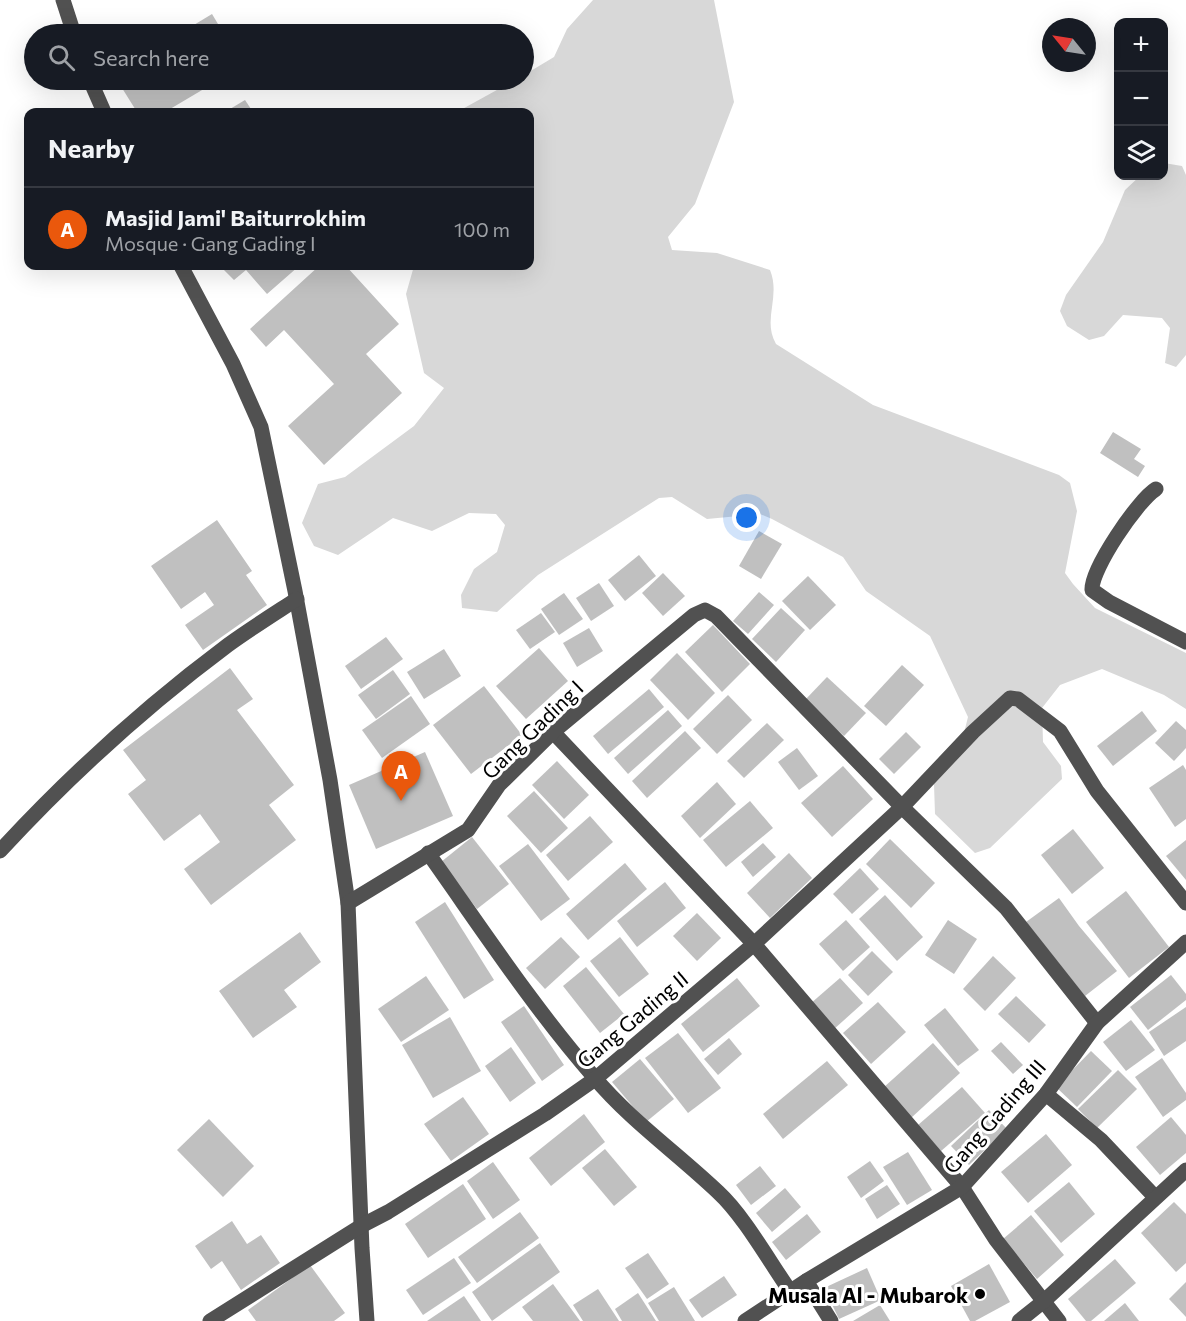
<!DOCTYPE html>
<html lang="en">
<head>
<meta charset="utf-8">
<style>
	:root { --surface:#171b24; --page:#242831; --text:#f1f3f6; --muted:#9ea1a6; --line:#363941; --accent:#ea580c }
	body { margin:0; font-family:Commissioner,sans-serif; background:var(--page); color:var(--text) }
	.controls { position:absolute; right:18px; top:18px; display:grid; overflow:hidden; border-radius:12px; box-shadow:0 6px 24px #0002 }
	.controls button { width:54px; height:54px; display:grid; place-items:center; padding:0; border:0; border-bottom:2px solid var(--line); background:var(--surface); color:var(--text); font:30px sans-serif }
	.compass { position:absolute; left:1042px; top:18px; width:54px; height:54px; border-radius:50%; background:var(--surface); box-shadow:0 6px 24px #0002; rotate:300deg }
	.you { position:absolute; left:747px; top:518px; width:21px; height:21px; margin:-15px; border:4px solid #fff; border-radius:50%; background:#1a73e8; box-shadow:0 0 0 9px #1a73e833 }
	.badge { display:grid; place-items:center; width:39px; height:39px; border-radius:50%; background:var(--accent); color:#fff; font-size:20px; font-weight:700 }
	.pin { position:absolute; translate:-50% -50px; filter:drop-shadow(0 2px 3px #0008) }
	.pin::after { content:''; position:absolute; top:32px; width:21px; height:18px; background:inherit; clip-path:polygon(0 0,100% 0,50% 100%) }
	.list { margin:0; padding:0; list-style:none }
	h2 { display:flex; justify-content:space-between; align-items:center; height:78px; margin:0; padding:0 24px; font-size:26px }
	h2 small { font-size:20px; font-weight:400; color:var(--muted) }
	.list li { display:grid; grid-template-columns:39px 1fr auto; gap:18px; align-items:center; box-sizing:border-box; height:84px; padding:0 24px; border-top:2px solid var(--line) }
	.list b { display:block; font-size:22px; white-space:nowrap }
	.list p { margin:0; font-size:20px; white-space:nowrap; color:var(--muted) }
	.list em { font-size:20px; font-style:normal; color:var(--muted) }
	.icon { flex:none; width:33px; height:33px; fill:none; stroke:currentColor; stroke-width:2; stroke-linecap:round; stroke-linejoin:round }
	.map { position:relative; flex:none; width:1186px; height:1321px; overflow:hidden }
	.search { position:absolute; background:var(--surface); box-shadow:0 6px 24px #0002; left:24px; top:24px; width:510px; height:66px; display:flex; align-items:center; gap:15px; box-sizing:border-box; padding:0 21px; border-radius:33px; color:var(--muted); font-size:22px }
	.panel { position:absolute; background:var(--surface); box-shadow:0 6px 24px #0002; left:24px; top:108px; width:510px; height:162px; border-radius:12px }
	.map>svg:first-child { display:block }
	.green { fill:#d8d8d8 }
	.building { fill:#c0c0c0 }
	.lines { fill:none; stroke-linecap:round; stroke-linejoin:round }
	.minor { stroke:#515151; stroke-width:15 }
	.poi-dot { fill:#000; stroke:#fff; stroke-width:2 }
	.labels { text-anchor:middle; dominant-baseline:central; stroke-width:6; stroke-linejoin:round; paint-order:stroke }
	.street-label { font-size:21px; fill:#000; stroke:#fff }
	.poi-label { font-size:21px; font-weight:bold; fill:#000; stroke:#fff; text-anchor:end }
</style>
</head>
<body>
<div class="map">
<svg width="1186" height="1321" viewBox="0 0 1186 1321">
	<rect width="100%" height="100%" fill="#fff"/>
	<g class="green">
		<path d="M593,0H714L734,102L695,204L668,237L672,250L717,253L770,270C781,297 762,320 776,344L873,405L1059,475L1070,483L1077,511L1065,573L1073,584L1095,608L1186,653V709L1164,695L1102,669L1060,685L1042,708L1043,742L1061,766L1062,779L990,848L975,853L935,814L934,784L961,745L968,717L930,636L866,591L843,557L772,519L760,514L707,519L672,497L659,498L538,575L497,612L462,608L461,595L474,569L497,552L505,525L496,514L469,513L432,531L393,518L338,555L314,546L302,523L318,484L345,477L414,426L444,388L424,373L406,294L414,266H530V112H457L515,80H524V75L554,57L567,29Z"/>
		<path d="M1164,163L1182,166L1186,175V355L1176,367L1165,363L1170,328L1162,318L1123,315L1104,336L1089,340L1067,326L1060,311L1066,295L1103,242L1125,190L1140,176H1164Z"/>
	</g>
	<g class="building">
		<path d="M212,14L224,34H179Z"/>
		<path d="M117,80H219L165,112H137Z"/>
		<path d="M245,100L253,112H225Z"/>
		<path d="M220,266H299L267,294L246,270L234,280Z"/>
		<path d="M319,266H346L399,324L366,354L402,393L324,465L288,426L334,384L284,330L266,347L250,329Z"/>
		<path d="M1113,432L1141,449L1134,459L1145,466L1138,477L1100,453Z"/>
		<path d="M217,520L252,571L246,575L267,605L203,650L185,625L214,605L205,592L181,609L151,566Z"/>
		<path d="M759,531L782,544L761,579L739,566Z"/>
		<path d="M639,555L656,576L625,601L608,580Z"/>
		<path d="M663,573L685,596L663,616L642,593Z"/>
		<path d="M808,576L836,605L810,630L782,601Z"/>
		<path d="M599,583L614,606L591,621L576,598Z"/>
		<path d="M759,592L774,605L748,634L733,621Z"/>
		<path d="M564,593L583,619L559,635L541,609Z"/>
		<path d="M781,608L805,630L776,662L752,639Z"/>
		<path d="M541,613L555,632L530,649L516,630Z"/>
		<path d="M713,625L750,664L722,692L685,652Z"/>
		<path d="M589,628L603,651L577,667L563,643Z"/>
		<path d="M386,637L403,659L361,689L345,666Z"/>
		<path d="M539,648L568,681L526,719L496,686Z"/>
		<path d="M444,649L461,676L424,699L407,672Z"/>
		<path d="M677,653L715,693L688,720L650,680Z"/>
		<path d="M902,665L924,685L886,726L864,706Z"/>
		<path d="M230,668L253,699L237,710L294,785L269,805L296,840L211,905L184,869L220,842L200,814L164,841L128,794L146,780L123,750Z"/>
		<path d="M393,670L410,694L376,719L358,695Z"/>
		<path d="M827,677L866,713L844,736L805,700Z"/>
		<path d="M484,686L522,735L471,774L433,725Z"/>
		<path d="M649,689L664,707L608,754L593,736Z"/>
		<path d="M728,695L752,720L717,754L693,729Z"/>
		<path d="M411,696L430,724L382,758L362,730Z"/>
		<path d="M668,710L682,726L628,774L614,758Z"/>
		<path d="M1142,711L1157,731L1113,766L1097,746Z"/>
		<path d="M1176,721L1186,730V748L1174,761L1155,743Z"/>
		<path d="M767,723L784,740L744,778L727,761Z"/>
		<path d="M685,731L701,748L647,798L632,781Z"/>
		<path d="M906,732L921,747L894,774L879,759Z"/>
		<path d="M797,748L818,776L799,790L778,762Z"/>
		<path d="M425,752L453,816L376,849L349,785Z"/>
		<path d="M557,761L589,795L564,819L532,785Z"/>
		<path d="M1183,765L1186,770V819L1175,827L1149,788Z"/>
		<path d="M843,766L873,799L832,837L801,803Z"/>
		<path d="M717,782L736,804L700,838L681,816Z"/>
		<path d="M534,791L568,828L541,853L507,816Z"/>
		<path d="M750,801L773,828L726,867L703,840Z"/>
		<path d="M590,816L613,842L568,881L546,855Z"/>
		<path d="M1073,829L1104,868L1072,894L1041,855Z"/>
		<path d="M472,837L509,884L477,909L441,862Z"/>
		<path d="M890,839L935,883L911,908L866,864Z"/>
		<path d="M1186,840V880L1166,856Z"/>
		<path d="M763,843L776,857L753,877L741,862Z"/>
		<path d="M528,844L570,899L541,921L499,866Z"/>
		<path d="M789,853L812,878L770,918L747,893Z"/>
		<path d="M625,863L647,889L588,940L566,914Z"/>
		<path d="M860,868L879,889L852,914L833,894Z"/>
		<path d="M665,882L686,908L637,947L617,921Z"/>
		<path d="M1126,891L1169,947L1129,978L1086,922Z"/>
		<path d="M885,895L923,937L897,961L859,919Z"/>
		<path d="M1059,898L1079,926L1117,971L1085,996L1026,922Z"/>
		<path d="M445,902L494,980L464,999L415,922Z"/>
		<path d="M697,913L721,938L697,961L673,936Z"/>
		<path d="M846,920L870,947L843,971L819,944Z"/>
		<path d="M948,920L977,939L954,974L925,955Z"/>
		<path d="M300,932L321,962L284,990L297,1007L253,1038L219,991Z"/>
		<path d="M561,937L580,957L545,989L526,968Z"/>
		<path d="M620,937L649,974L619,997L590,961Z"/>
		<path d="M872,951L893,972L868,996L848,975Z"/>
		<path d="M993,956L1016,978L985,1011L963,989Z"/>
		<path d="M586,967L624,1014L600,1033L563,986Z"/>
		<path d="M1171,975L1186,994V1000L1148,1030L1130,1007Z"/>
		<path d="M426,976L449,1010L401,1042L378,1009Z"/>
		<path d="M737,978L760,1006L703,1052L681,1024Z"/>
		<path d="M840,978L863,1003L833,1030L810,1004Z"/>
		<path d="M1016,996L1046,1025L1029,1043L998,1014Z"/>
		<path d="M878,1002L906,1032L871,1064L843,1033Z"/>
		<path d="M524,1006L564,1065L542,1081L501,1022Z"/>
		<path d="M1186,1007V1041L1164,1056L1149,1032Z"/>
		<path d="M945,1008L979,1050L958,1066L924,1025Z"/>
		<path d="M450,1017L481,1071L433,1098L402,1045Z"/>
		<path d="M1131,1020L1155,1050L1126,1071L1103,1042Z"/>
		<path d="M678,1033L721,1088L688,1113L645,1058Z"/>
		<path d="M729,1038L742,1054L718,1075L704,1059Z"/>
		<path d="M1001,1042L1023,1065L1013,1074L991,1051Z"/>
		<path d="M933,1043L960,1073L911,1118L883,1088Z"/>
		<path d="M511,1047L536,1083L510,1102L485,1066Z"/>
		<path d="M1091,1051L1112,1071L1077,1107L1056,1087Z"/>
		<path d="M1162,1058L1186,1093V1100L1163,1117L1135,1077Z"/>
		<path d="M640,1059L674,1099L646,1122L612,1082Z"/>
		<path d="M827,1061L848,1085L783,1139L763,1114Z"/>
		<path d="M1118,1070L1137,1089L1097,1128L1078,1109Z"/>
		<path d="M962,1087L985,1113L941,1151L918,1125Z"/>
		<path d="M463,1097L489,1134L451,1161L424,1124Z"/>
		<path d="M989,1110L1007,1129L969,1165L951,1146Z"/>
		<path d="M584,1114L605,1142L551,1186L529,1158Z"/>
		<path d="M1171,1117L1186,1135V1153L1160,1175L1136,1147Z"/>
		<path d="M209,1119L254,1166L223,1197L177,1150Z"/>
		<path d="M1046,1134L1072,1165L1028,1203L1001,1172Z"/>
		<path d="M605,1149L637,1187L614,1206L582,1168Z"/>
		<path d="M908,1152L932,1190L907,1205L883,1167Z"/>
		<path d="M870,1161L884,1181L861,1198L847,1177Z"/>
		<path d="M493,1162L520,1200L493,1219L467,1181Z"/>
		<path d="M760,1166L776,1186L751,1205L736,1185Z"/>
		<path d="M1069,1182L1095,1214L1061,1243L1034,1211Z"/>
		<path d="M463,1184L486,1219L428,1258L405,1224Z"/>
		<path d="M887,1185L900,1204L877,1219L865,1199Z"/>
		<path d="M785,1188L801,1207L772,1232L756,1213Z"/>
		<path d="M1174,1202L1186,1214V1263L1176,1272L1141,1233Z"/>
		<path d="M520,1212L539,1238L477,1283L458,1257Z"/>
		<path d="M807,1214L821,1232L786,1260L772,1242Z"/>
		<path d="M1031,1215L1064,1255L1037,1279L1003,1239Z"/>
		<path d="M232,1221L247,1244L261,1235L280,1263L241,1290L222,1261L211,1269L195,1246Z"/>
		<path d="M540,1243L560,1272L492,1321L472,1292Z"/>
		<path d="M648,1253L669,1284L647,1299L625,1268Z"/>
		<path d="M454,1258L471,1283L423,1315L406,1290Z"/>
		<path d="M1115,1259L1136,1283L1091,1321H1086L1068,1299Z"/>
		<path d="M989,1264L1010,1302L975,1321H970L951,1286Z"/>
		<path d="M310,1265L345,1313L334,1321H256L248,1310Z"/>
		<path d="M867,1268L881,1300L839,1319L824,1288Z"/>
		<path d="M724,1276L737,1295L702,1318L689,1300Z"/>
		<path d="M1186,1282V1317L1169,1299Z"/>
		<path d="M553,1284L580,1321H533L522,1307Z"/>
		<path d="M674,1287L695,1321H659L648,1303Z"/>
		<path d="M598,1289L619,1321H583L573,1305Z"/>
		<path d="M638,1293L656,1321H622L615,1309Z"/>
		<path d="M464,1296L481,1321H427Z"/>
		<path d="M1125,1303L1139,1321H1104Z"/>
		<path d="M880,1305L890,1321H853Z"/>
	</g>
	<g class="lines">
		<g class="minor">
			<path d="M63,0L74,34"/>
			<path d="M90,80L104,112"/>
			<path d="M181,266L233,364L261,427L295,591L330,780L348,903L362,1248L367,1321"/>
			<path d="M1156,489C1138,500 1091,569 1092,590L1109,602L1186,642"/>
			<path d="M553,732L754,944L962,1187L996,1240L1059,1321"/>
			<path d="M0,851C70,775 145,707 228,645C250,629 274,614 297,599"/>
			<path d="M428,853C482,929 533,1007 594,1077C630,1120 677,1153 718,1192C744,1216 769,1261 790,1291"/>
			<path d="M348,903L468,830L499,785L553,732L694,615L705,610L716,616L902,807L1006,908L1097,1023"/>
			<path d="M1046,1094L1101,1140L1155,1197"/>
			<path d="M806,1281L831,1321"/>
			<path d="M210,1321L361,1226L388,1212L545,1114L595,1079L754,944L902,807L973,732L1010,698L1018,699L1060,731L1097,791L1186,903"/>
			<path d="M745,1321L806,1281L962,1187L1046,1094L1097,1023L1186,942"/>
			<path d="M1019,1321L1044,1301L1186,1170"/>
		</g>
	</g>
	<circle class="poi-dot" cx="980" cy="1294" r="6"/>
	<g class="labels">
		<g class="street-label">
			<text transform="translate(532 729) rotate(-44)">Gang Gading I</text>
			<text transform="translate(632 1019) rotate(-40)">Gang Gading II</text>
			<text transform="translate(994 1116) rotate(-49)">Gang Gading III</text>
		</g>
		<g class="poi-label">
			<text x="968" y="1294">Musala Al - Mubarok</text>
		</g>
	</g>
</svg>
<div class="controls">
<button>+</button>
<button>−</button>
<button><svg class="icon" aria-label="layers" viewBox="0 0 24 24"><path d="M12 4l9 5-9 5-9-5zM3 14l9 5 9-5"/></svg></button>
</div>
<svg class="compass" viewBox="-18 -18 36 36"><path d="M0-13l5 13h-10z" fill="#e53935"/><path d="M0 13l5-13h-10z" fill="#9ea1a6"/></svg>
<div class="you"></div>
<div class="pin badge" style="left:401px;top:801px">A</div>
<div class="search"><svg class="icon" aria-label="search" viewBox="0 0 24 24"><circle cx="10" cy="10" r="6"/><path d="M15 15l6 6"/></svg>Search here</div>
<section class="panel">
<h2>Nearby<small></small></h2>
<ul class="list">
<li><span class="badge">A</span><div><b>Masjid Jami' Baiturrokhim</b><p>Mosque · Gang Gading I</p></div><em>100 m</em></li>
</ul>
</section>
</div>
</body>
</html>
